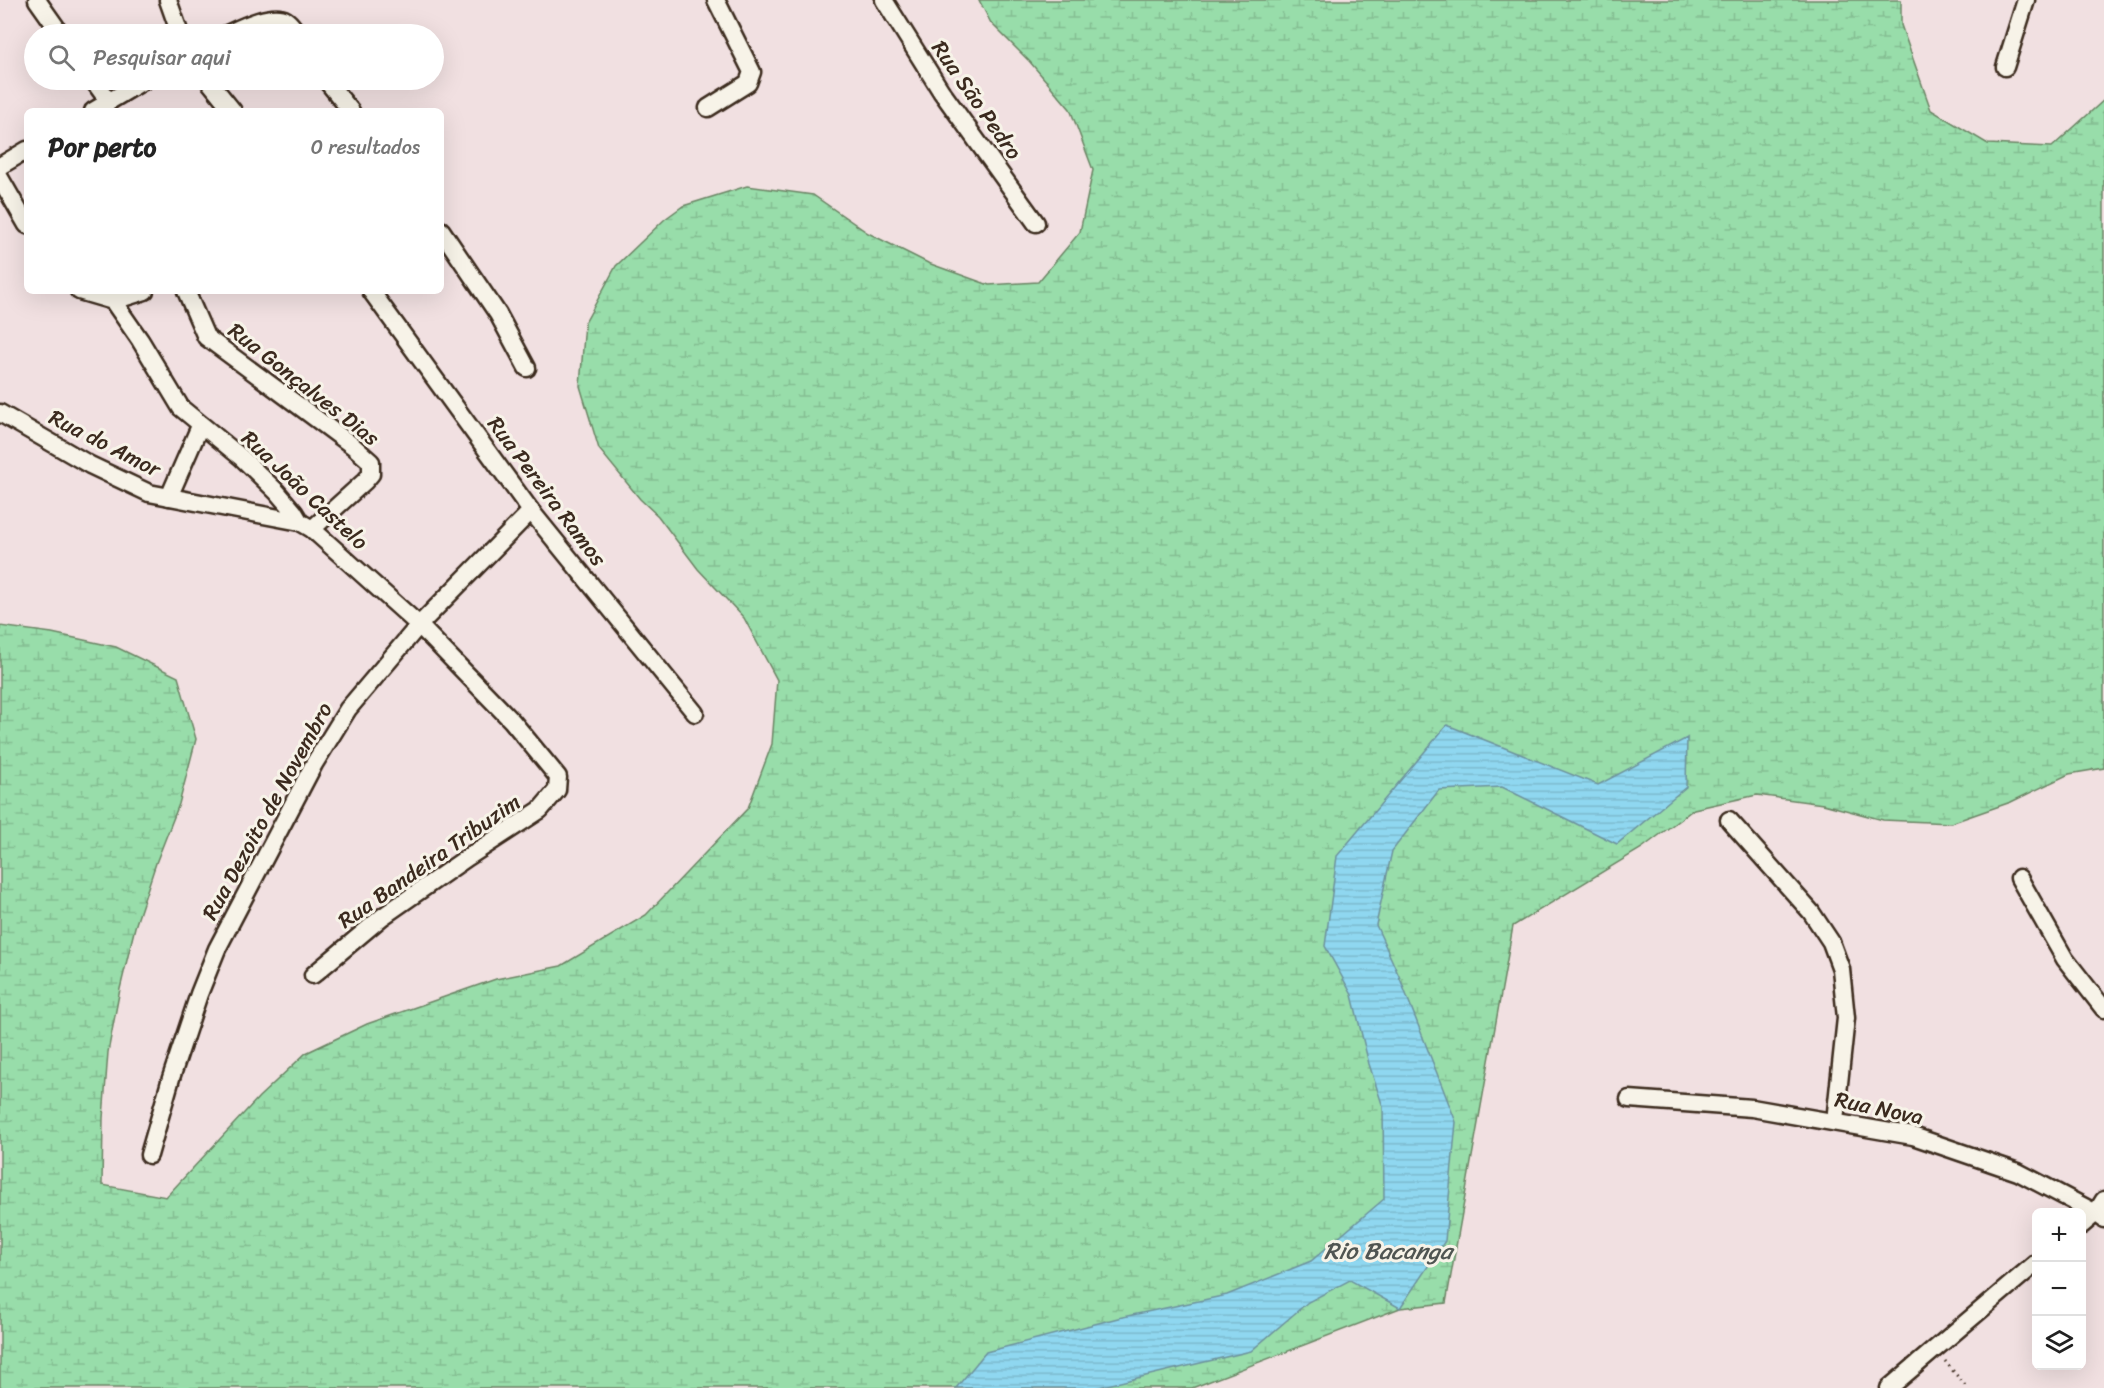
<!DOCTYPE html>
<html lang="pt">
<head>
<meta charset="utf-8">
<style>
	:root { --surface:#fff; --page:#f6f6f6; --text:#222; --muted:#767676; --line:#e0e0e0 }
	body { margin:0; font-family:Sriracha,sans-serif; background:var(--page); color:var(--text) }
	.controls { position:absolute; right:18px; bottom:18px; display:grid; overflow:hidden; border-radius:9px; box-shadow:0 6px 24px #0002 }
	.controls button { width:54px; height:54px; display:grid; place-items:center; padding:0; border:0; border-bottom:2px solid var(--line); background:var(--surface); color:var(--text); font:30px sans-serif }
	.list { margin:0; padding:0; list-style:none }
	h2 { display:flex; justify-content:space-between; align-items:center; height:78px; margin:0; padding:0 24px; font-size:26px }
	h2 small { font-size:20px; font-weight:400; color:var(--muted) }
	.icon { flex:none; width:33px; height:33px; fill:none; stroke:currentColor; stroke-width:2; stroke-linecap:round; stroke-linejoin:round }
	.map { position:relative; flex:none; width:2104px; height:1388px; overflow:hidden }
	.search { position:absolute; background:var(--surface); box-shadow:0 6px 24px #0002; left:24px; top:24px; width:420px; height:66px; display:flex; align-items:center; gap:15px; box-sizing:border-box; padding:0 21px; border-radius:33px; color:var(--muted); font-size:22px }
	.panel { position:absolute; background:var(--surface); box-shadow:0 6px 24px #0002; left:24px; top:108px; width:420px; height:186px; border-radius:9px }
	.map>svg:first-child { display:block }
	.wetland { fill:url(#wetland-marsh); stroke:#6a8464; stroke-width:1.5 }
	.water { fill:url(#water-rules); stroke:#6d929c; stroke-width:1.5 }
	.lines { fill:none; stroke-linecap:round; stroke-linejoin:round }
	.minor-casing { stroke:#3b2a1e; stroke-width:21 }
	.path { stroke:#3b2a1e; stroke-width:3; stroke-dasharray:1.5 4.5; stroke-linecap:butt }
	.minor { stroke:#f7f3e8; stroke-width:16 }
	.labels { text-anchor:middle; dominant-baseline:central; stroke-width:6; stroke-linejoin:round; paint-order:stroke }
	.street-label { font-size:22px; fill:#3b2a1e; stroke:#f7f3e8 }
	.water-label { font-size:24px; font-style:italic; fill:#505552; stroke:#f7f3e8 }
</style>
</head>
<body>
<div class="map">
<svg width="2104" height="1388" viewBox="0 0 2104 1388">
	<defs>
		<pattern id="wetland-marsh" width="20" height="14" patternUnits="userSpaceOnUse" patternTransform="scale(1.5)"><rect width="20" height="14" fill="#98ddaa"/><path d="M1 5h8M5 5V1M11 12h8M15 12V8" fill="none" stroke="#84be92"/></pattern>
		<pattern id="water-rules" width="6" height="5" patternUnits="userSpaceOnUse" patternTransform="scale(1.5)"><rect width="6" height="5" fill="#8fd7f0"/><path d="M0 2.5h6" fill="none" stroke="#7cb9cd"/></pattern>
	</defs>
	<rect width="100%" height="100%" fill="#f1e0e1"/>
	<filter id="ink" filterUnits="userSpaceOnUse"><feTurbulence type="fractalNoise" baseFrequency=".0167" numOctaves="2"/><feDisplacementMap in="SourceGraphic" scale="12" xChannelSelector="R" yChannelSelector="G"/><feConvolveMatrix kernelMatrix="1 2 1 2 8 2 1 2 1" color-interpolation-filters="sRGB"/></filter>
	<g filter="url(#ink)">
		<path class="wetland" d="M979,0H1901V25L1931,110L1988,144L2052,147L2104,100V768L2069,774L2011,802L1951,823L1883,820L1823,804L1757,795L1694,809L1642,848L1513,926L1446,1303L1400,1308L1192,1388H0V626L52,633L116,647L178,677L196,739L179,804L156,863L135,927L120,989L108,1052L103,1118L102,1185L166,1197L259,1097L306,1053L367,1024L496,979L561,966L646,915L748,808L772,744L777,680L744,618L698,569L658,516L640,499L599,449L580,386L585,323L616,266L665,219L683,206L747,186L813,195L868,233L928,263L989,285L1038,282L1080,232L1093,170L1070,109L1030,62L991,23Z"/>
		<path class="water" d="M1447,725L1598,785L1687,738L1686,787L1617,844L1502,787L1439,790L1392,851L1376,925L1399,976L1456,1122L1445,1241L1400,1308L1350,1280L1308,1302L1251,1351L1095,1388H956L986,1352L1118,1318L1227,1295L1311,1261L1384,1199L1383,1107L1369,1064L1352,995L1325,946L1337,856Z"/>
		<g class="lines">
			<g class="minor-casing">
				<g id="minor">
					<path d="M37,0L61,34"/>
					<path d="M168,0L180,34"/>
					<path d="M884,0L941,91L1036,223"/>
					<path d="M227,34C240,28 272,12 286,20C291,23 294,29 298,34"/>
					<path d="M2005,67L2026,0"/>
					<path d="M93,80L109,102"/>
					<path d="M208,80L233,111"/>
					<path d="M326,80L351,111"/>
					<path d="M708,108L748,83L752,72L716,0"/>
					<path d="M93,111L145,80"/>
					<path d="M0,166L27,150"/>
					<path d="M0,178L27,225"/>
					<path d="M441,230L498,314L527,368"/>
					<path d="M79,291L113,301L140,340L181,408L242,458L277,492L294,512L300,522L312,529L419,625L512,721L558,777L557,790L540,810L468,857L382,917L313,975"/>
					<path d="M186,291L206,337L353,446L371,462V474L365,481L312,529"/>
					<path d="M371,291L531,511L695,713"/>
					<path d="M113,301L145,291"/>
					<path d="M0,413L90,465L149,493L300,522"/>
					<path d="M169,497L200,426"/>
					<path d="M1729,820L1811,912L1831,942L1841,969L1846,1018L1835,1121"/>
					<path d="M2019,878L2065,959L2104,1009"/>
					<path d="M1629,1099L1752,1108L1913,1136L2018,1172L2096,1213L2104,1219"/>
					<path d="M149,1155L171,1078L199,994L217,949L314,764L348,709L419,625L531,511"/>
					<path d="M2082,1225L2096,1213L2104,1200"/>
					<path d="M1889,1388L2036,1263"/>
				</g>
			</g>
			<path class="path" d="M1945,1361L1967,1388"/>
			<use href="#minor" class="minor"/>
		</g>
	</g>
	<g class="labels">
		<g class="street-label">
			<text transform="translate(977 100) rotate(55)">Rua São Pedro</text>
			<text transform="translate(304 384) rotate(38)">Rua Gonçalves Dias</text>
			<text transform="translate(105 443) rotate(27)">Rua do Amor</text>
			<text transform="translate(305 490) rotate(43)">Rua João Castelo</text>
			<text transform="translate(547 491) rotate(53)">Rua Pereira Ramos</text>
			<text transform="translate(267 811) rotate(-61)">Rua Dezoito de Novembro</text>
			<text transform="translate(429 861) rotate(-35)">Rua Bandeira Tribuzim</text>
			<text transform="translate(1879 1108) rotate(12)">Rua Nova</text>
		</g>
		<g class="water-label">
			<text x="1388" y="1251">Rio Bacanga</text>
		</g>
	</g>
</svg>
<div class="controls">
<button>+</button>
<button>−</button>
<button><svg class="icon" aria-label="layers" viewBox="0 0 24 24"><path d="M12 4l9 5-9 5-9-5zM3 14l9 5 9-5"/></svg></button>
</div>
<div class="search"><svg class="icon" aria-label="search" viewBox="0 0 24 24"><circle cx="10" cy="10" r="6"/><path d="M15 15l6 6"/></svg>Pesquisar aqui</div>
<section class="panel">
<h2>Por perto<small>0 resultados</small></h2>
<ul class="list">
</ul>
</section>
</div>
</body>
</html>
